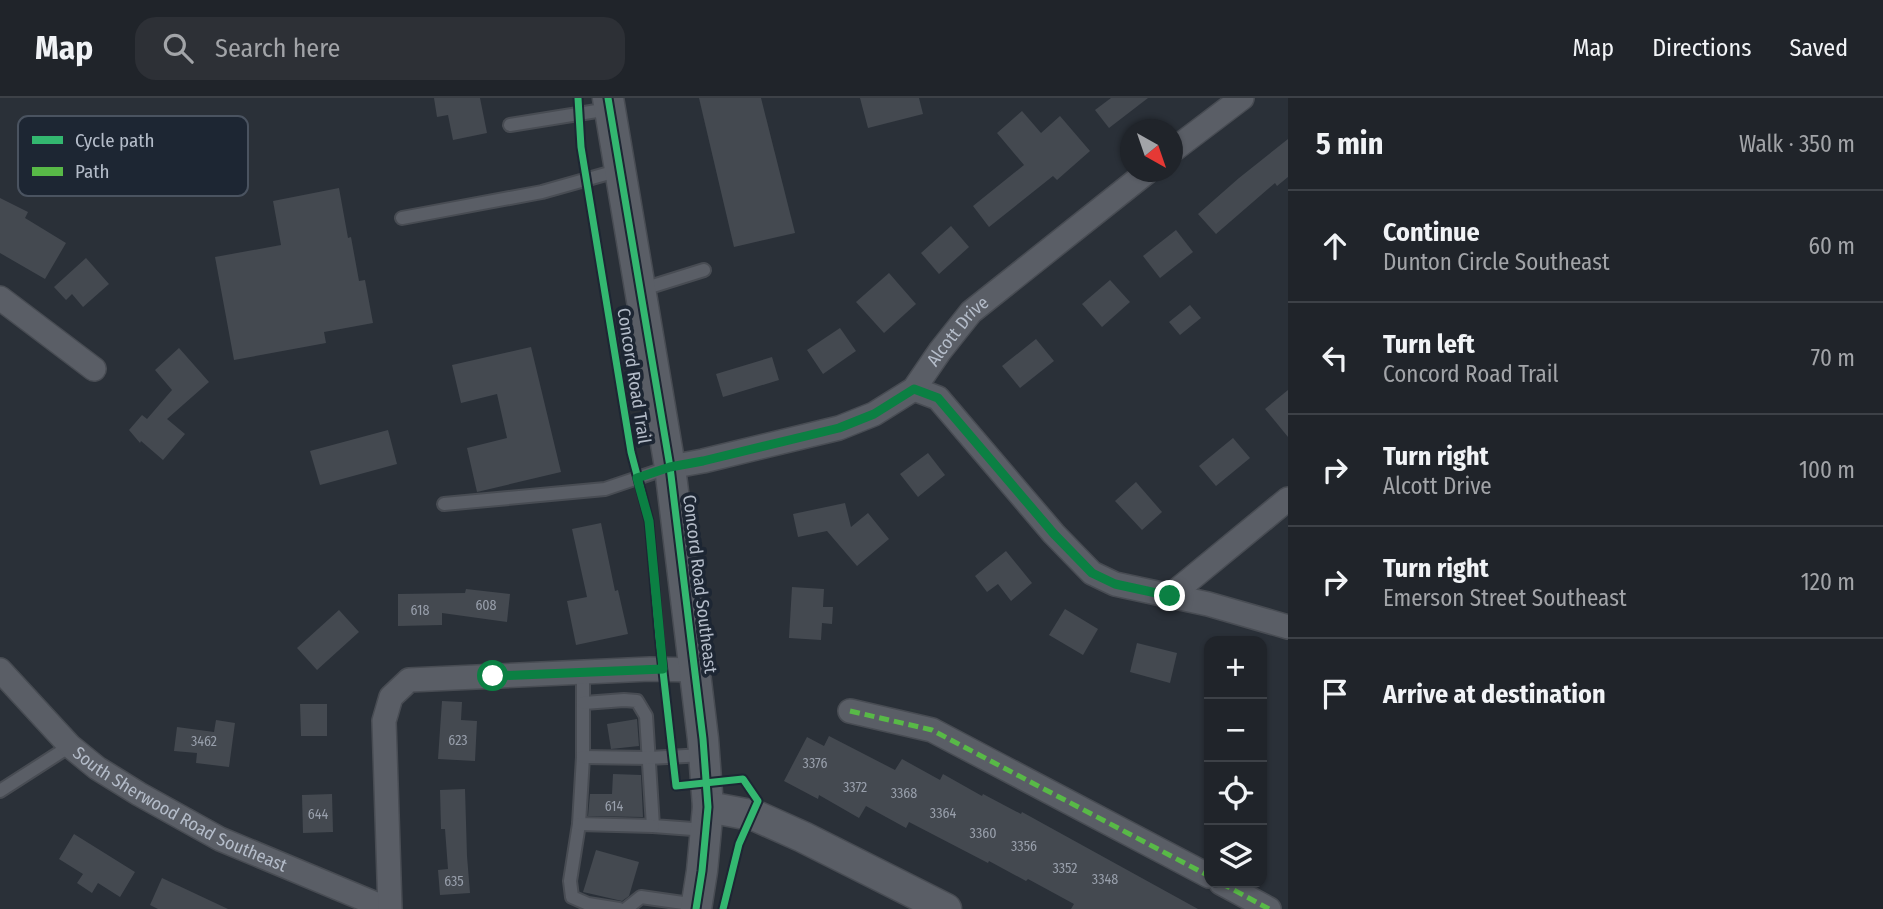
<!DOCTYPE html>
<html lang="en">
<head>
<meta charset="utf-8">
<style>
	:root { --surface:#20242a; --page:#2d3036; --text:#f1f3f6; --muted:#a2a4a8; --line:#3d4147 }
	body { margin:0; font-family:"Fira Sans Condensed",sans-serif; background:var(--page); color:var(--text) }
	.controls { position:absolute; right:21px; bottom:21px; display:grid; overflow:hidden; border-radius:14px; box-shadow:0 2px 5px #0004 }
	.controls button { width:63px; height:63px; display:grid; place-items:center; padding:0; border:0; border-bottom:2px solid var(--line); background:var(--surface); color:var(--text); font:35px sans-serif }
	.compass { position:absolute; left:1120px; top:21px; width:63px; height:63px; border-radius:50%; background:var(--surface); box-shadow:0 2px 5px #0004; rotate:140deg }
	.stop { position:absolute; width:21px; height:21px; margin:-16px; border:5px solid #0b8043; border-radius:50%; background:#fff }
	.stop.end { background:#0b8043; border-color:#fff; box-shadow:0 2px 7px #0008 }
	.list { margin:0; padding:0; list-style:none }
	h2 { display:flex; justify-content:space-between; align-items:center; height:91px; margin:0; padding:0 28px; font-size:30px }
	h2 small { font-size:23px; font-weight:400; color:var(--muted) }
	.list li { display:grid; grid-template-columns:46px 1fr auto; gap:21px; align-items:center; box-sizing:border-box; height:112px; padding:0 28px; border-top:2px solid var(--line) }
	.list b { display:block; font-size:26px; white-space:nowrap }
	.list p { margin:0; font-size:23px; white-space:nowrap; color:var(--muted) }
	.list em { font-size:23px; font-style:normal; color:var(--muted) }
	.icon { flex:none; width:38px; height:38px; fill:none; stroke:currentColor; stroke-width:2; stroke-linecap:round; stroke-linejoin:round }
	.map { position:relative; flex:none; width:1288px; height:811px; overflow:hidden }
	header { display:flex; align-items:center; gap:42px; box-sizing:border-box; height:98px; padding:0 35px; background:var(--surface); border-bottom:2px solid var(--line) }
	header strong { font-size:33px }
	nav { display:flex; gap:38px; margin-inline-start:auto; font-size:24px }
	.search { width:490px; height:63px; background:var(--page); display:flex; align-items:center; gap:18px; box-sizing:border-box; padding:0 24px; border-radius:21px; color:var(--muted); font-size:26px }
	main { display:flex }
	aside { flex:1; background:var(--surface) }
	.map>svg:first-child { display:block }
	.building { fill:#444950 }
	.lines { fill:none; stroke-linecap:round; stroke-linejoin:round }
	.service-casing { stroke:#484c53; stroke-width:16 }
	.minor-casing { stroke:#484c53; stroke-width:26 }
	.tertiary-casing { stroke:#484c53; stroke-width:33 }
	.service { stroke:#5a5e66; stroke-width:12 }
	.minor { stroke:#5a5e66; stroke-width:23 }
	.tertiary { stroke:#5a5e66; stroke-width:30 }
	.quiet { stroke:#58b947; stroke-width:5; stroke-dasharray:10 5; stroke-linecap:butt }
	.cycleway-casing { stroke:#1d2633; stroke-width:11 }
	.cycleway { stroke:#33b770; stroke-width:7 }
	.route { stroke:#0b8043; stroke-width:9 }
	.labels { text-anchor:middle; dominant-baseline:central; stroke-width:7; stroke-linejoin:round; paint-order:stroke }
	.number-label { font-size:14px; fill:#989fab }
	.street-label { font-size:18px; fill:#b4bcc9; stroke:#1d2633 }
	.key { fill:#1d2633; stroke:#4a5360; stroke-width:2 }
	.key-label { font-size:19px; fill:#b4bcc9 }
</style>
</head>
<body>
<header>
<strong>Map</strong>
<div class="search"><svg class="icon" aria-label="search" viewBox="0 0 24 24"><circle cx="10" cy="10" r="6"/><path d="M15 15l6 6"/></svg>Search here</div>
<nav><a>Map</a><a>Directions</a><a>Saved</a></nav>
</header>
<main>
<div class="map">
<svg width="1288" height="811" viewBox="0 0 1288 811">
	<rect width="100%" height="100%" fill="#2a3038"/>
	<g class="building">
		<path d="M434,0H480L487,35L453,42L448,17L437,19Z"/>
		<path d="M699,0H761L795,135L734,149Z"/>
		<path d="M860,0H919L923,16L868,30Z"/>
		<path d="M1111,0H1148L1109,30L1095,12Z"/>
		<path d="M1022,13L1041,35L1060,18L1090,53L1057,82L1053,78L989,129L973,108L1024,67L997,35Z"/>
		<path d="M1288,41V79L1277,88L1275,85L1216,136L1198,116L1239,80Z"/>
		<path d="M339,90L348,140L351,139L359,183L365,182L373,225L324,234L326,245L234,262L215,159L281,147L273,103Z"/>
		<path d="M0,100L28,114L25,120L66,145L45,181L0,155Z"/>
		<path d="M951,128L969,149L939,176L921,155Z"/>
		<path d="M1176,132L1193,154L1160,180L1143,158Z"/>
		<path d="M86,160L109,186L83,209L72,196L66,202L54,189Z"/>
		<path d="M889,175L916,206L884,235L856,204Z"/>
		<path d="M1110,182L1130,204L1102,229L1082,206Z"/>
		<path d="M1190,207L1201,220L1180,237L1169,224Z"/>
		<path d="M840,230L856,253L823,276L807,252Z"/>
		<path d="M1036,241L1054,263L1020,290L1002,268Z"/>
		<path d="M531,249L561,374L477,394L467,350L507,340L497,296L461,305L452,267Z"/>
		<path d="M179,250L209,284L167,321L185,336L163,362L141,343L140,345L129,332L142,317L147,321L172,292L155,272Z"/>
		<path d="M772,259L779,282L723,299L716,276Z"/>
		<path d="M1288,292V339L1265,311Z"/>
		<path d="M388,332L397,366L320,387L310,353Z"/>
		<path d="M1233,340L1250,360L1216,388L1199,368Z"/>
		<path d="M928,355L945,377L918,399L900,376Z"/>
		<path d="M1136,384L1162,414L1142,432L1115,403Z"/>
		<path d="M845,405L851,429L868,415L889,441L857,468L827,433L798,439L793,416Z"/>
		<path d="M601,425L615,493L618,492L628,536L576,547L567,503L587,499L572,431Z"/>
		<path d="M1006,453L1032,485L1011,503L998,486L987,494L975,478Z"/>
		<path d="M792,489L824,491L823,509H833L832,526L822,525L821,542L789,540Z"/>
		<path d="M466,491L510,496L507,524L442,515V527L398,528V496L465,495Z"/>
		<path d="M1065,511L1098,531L1083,557L1049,537Z"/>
		<path d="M339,512L359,534L317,572L297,550Z"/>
		<path d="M1137,545L1177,555L1170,585L1130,574Z"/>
		<path d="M442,603L462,604L461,622L477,623L475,663L438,661Z"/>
		<path d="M300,606H327V638H301Z"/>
		<path d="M637,621L639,648L611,651L607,626Z"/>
		<path d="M216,622L235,625L229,669L196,665L197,655L174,653L177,629L214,634Z"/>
		<path d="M829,638L895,672L902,661L940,682L943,676L982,698L983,696L1021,716L1022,714L1198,811H1071L1074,806L1028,781L1026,783L989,763L988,765L909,724L906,730L866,708L859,720L819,697L818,701L784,683L807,639L824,648Z"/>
		<path d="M613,676L641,677L643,719L588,718L590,696H612Z"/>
		<path d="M465,691L467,758L470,795L440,797L438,772L448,771L445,731H441L440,692Z"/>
		<path d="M332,696L333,734L303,735L302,697Z"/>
		<path d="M74,736L135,774L120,799L98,785L92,795L77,785L83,776L59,761Z"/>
		<path d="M596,752L639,764L629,798L622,803L583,794Z"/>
		<path d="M162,780L228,811H158L150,807Z"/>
	</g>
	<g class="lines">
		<g class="service-casing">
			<g id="service">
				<path d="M510,27L609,11"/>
				<path d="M402,120L542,94L620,72"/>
				<path d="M640,192L704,172"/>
				<path d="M444,406L605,391L670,369"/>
				<path d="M583,574V659L579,726L570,783L572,799L588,806L619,811"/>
				<path d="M584,605L624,602L637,603L646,618L653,728L706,732"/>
				<path d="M583,659L649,660L704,657"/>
				<path d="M0,693L70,648"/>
				<path d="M579,726L653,728"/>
				<path d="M626,811L641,799L697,807"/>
			</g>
		</g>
		<g class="minor-casing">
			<g id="minor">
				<path d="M1172,53L1242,0"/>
				<path d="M0,200L94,271"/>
				<path d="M914,291L938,300L1054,436L1092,475L1115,486L1208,506L1288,529"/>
				<path id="s1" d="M670,369L703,363L839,330L874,316L914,291L940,253L971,214L1147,74"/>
				<path d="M1170,498L1288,401"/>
				<path id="s2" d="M0,572L70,648L97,670L139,696L220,741L388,811"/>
				<path d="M850,613L932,632L1209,778"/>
				<path d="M1221,785L1269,811"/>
				<path d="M390,811L384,623L391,599L409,582L650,571L695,572"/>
			</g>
		</g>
		<g class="tertiary-casing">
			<g id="tertiary">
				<path d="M608,0L670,369L703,641L708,709L702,773L696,811"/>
				<path d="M708,709L756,718L803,739L946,811"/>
			</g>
		</g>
		<use href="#service" class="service"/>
		<use href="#minor" class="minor"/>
		<use href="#tertiary" class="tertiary"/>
		<g class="quiet">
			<path d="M850,613L932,632L1209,778"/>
			<path d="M1221,785L1269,811"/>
		</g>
		<g class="cycleway-casing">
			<g id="cycleway">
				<path d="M578,0L581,49L631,354L649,423L659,538L676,688L743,681L758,703L739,746L723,811"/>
				<path d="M608,0L670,369L703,641L708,709L702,773L696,811"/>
			</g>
		</g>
		<use href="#cycleway" class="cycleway"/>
	</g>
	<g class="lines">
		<path class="route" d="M493,578L663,571L649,423L637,380L670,369L703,363L839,330L874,316L914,291L938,300L1054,436L1092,475L1115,486L1170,498"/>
	</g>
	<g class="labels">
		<g class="number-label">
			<text x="486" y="507">608</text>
			<text x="420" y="512">618</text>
			<text x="458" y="642">623</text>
			<text x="204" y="643">3462</text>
			<text x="815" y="665">3376</text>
			<text x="855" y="689">3372</text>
			<text x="904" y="695">3368</text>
			<text x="614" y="708">614</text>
			<text x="943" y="715">3364</text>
			<text x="318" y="716">644</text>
			<text x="983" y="735">3360</text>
			<text x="1024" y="748">3356</text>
			<text x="1065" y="770">3352</text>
			<text x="1105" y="781">3348</text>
			<text x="454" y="783">635</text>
		</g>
		<g class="street-label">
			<text stroke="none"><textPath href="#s1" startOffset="331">Alcott Drive</textPath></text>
			<text transform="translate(634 278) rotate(81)">Concord Road Trail</text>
			<text transform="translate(700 486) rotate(83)">Concord Road Southeast</text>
			<text stroke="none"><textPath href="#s2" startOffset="231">South Sherwood Road Southeast</textPath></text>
		</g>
	</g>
	<rect x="18" y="18" width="230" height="80" rx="10" class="key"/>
	<rect x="32" y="38" width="31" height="8" fill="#33b770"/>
	<rect x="32" y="69" width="31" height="9" fill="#58b947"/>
	<g class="key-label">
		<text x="75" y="49">Cycle path</text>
		<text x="75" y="80">Path</text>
	</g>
</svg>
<div class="controls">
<button>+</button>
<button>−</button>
<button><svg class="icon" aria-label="locate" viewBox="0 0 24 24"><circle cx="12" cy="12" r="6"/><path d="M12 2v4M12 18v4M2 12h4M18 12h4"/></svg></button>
<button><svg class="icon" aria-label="layers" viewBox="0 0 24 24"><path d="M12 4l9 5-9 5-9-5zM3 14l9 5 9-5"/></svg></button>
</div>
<svg class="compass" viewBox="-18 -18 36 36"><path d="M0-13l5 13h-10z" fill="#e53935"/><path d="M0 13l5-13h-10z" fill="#a2a4a8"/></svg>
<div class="stop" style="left:493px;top:578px"></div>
<div class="stop end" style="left:1170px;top:498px"></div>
</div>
<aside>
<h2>5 min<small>Walk · 350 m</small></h2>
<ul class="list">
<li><svg class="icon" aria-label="ahead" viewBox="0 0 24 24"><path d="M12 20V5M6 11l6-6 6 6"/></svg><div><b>Continue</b><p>Dunton Circle Southeast</p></div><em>60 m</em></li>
<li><svg class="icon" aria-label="left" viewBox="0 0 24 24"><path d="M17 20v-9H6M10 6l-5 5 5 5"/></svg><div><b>Turn left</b><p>Concord Road Trail</p></div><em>70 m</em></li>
<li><svg class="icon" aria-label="right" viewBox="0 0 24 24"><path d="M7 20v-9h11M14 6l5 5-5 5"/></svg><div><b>Turn right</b><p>Alcott Drive</p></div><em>100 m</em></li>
<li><svg class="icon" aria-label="right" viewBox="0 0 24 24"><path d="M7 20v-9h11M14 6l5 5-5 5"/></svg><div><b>Turn right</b><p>Emerson Street Southeast</p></div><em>120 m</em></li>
<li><svg class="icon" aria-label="arrive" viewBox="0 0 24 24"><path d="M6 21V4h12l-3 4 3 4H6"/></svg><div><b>Arrive at destination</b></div></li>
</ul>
</aside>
</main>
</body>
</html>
